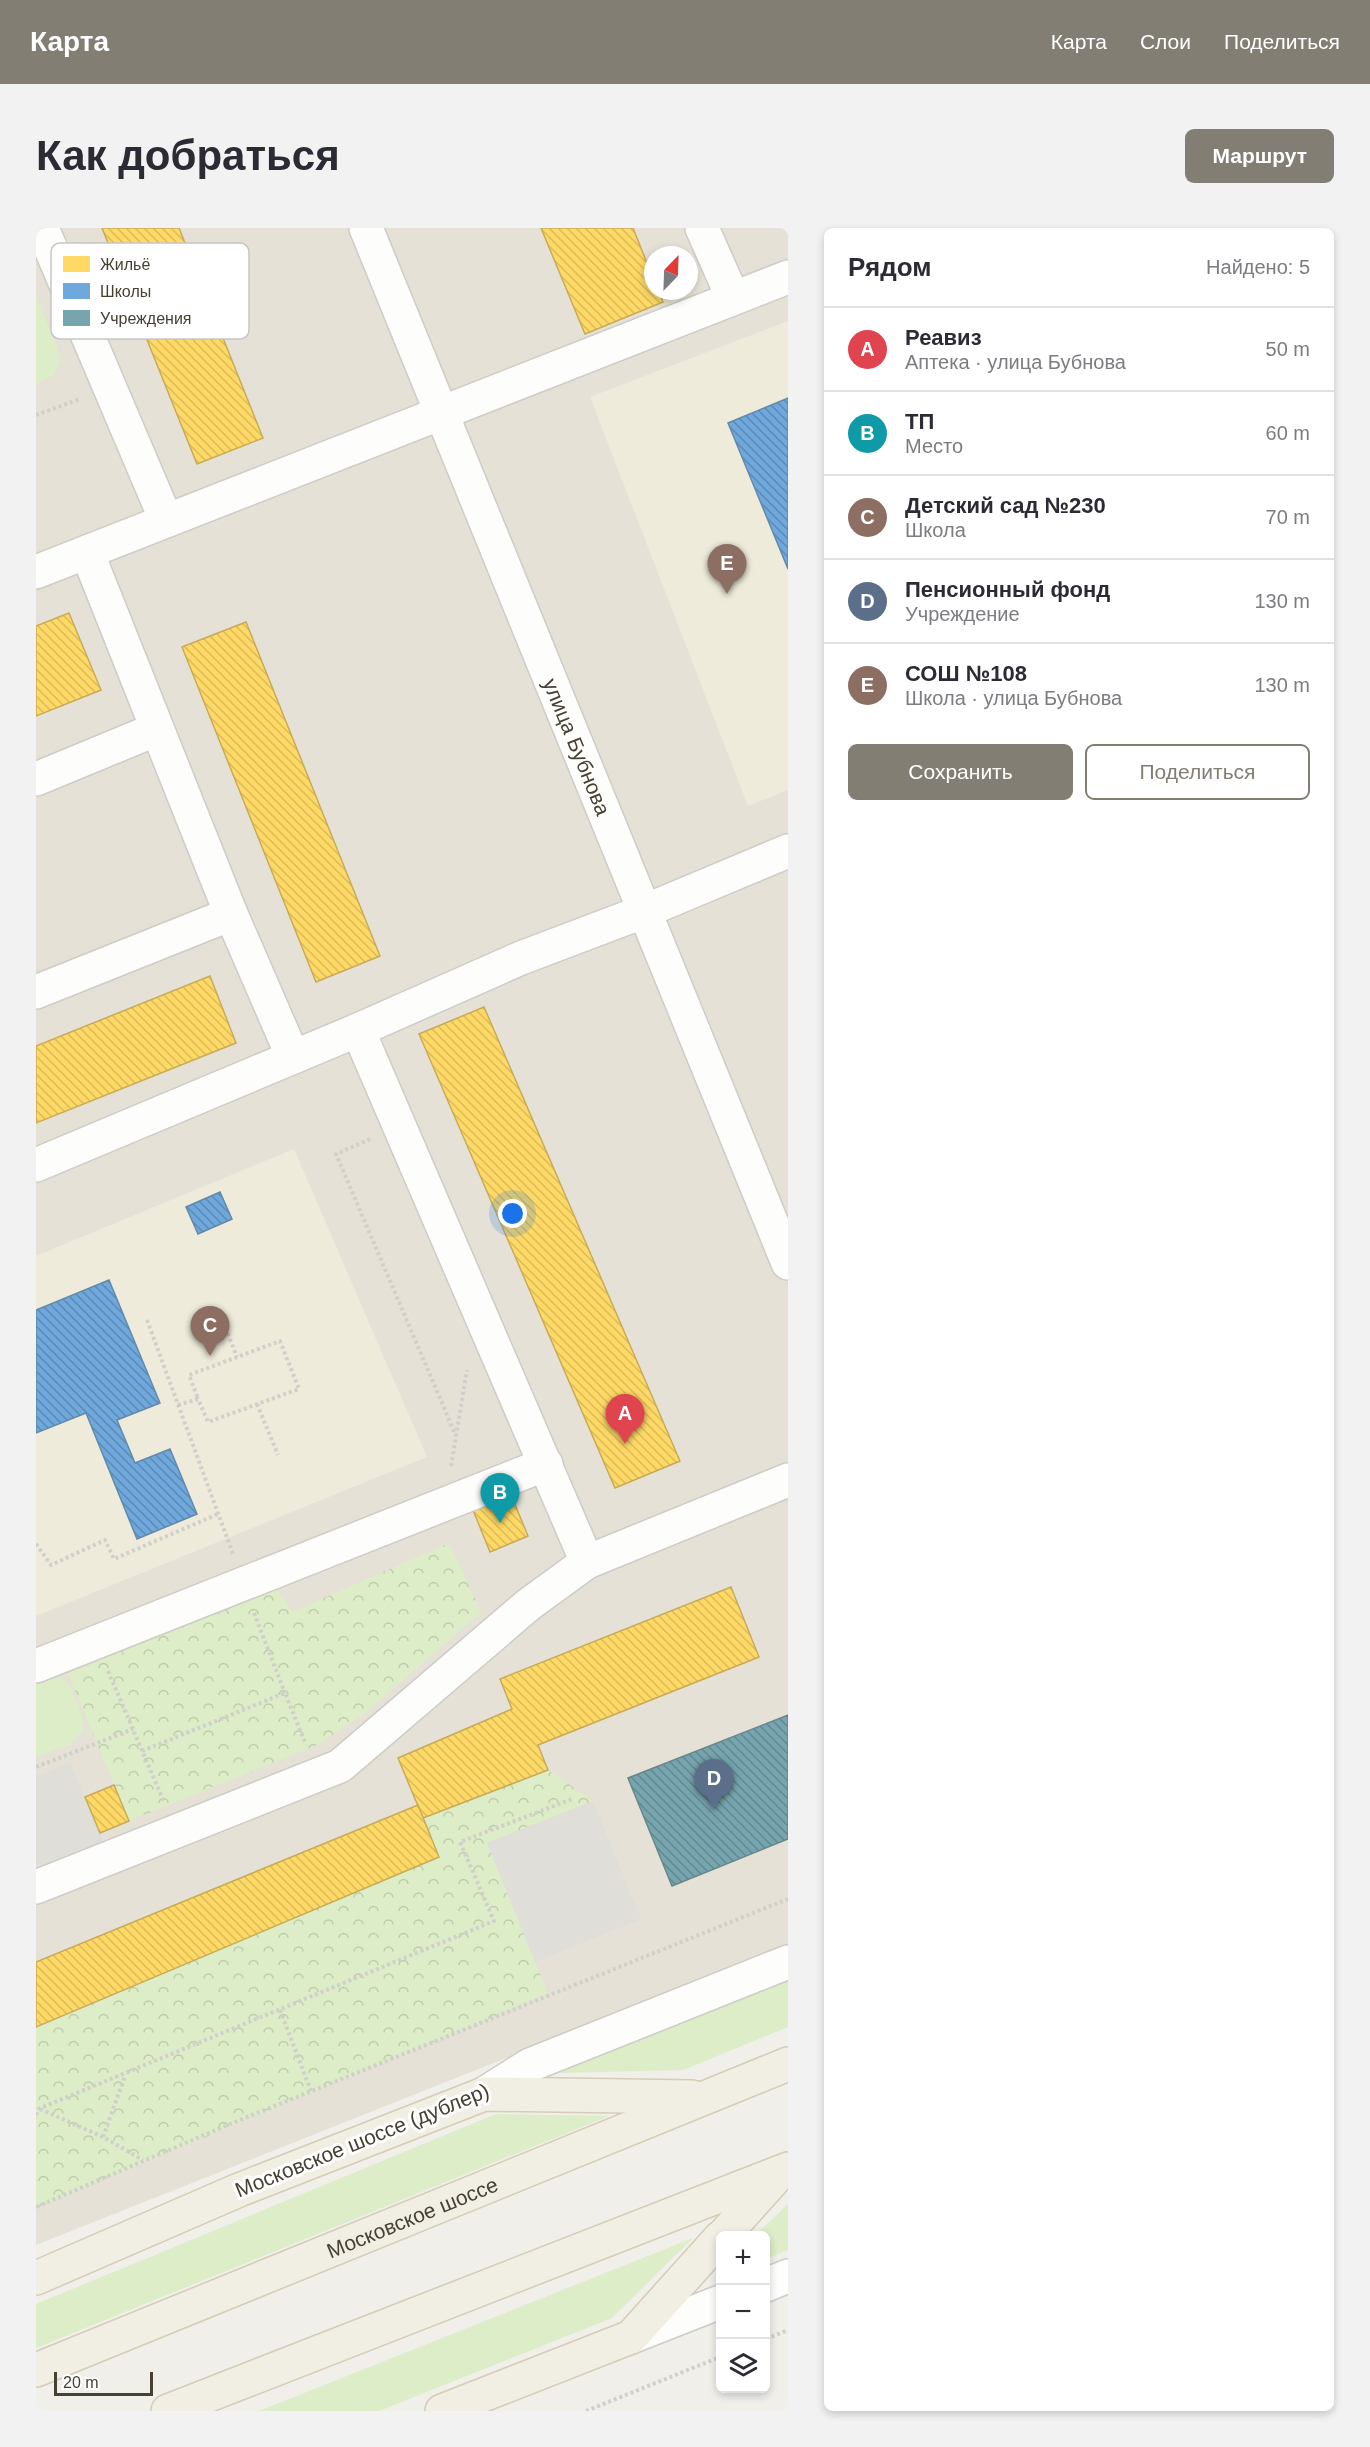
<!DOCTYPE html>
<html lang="ru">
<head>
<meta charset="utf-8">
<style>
	:root { --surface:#fff; --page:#f2f2f3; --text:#2b2b33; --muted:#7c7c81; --line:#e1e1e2; --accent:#827e74 }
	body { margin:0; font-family:Helvetica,sans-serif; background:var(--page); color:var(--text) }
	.controls { position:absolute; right:18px; bottom:18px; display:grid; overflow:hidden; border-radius:9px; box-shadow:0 3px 9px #0003 }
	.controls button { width:54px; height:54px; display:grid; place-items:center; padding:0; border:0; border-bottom:2px solid var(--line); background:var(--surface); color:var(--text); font:30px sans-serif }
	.compass { position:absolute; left:608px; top:18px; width:54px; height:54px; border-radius:50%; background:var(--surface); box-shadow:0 3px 9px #0003; rotate:23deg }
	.scale { position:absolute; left:18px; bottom:15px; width:99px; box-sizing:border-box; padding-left:6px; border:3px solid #474134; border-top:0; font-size:16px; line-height:21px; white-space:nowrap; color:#474134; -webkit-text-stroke:4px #fff; paint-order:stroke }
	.you { position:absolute; left:477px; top:986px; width:21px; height:21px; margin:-15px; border:4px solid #fff; border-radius:50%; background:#1a73e8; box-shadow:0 0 0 9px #1a73e833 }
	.badge { display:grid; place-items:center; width:39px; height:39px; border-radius:50%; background:var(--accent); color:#fff; font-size:20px; font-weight:700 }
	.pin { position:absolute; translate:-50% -50px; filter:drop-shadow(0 2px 3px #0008) }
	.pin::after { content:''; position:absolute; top:32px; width:21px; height:18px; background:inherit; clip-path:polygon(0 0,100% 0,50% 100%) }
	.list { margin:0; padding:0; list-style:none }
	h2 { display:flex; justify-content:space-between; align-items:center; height:78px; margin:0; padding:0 24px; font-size:26px }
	h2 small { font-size:20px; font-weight:400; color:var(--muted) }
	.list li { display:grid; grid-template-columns:39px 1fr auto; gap:18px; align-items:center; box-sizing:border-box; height:84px; padding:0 24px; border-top:2px solid var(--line) }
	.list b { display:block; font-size:22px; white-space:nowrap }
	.list p { margin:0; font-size:20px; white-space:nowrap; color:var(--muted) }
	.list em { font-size:20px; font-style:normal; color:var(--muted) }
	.actions { display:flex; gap:12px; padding:18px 24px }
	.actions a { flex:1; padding:14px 0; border:2px solid var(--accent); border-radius:9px; text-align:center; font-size:21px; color:var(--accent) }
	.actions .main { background:var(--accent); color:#fff }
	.icon { flex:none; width:33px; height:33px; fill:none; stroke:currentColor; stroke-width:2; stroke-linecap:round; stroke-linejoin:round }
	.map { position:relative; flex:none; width:752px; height:2183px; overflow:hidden; border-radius:9px }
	header { display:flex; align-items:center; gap:36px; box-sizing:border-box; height:84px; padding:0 30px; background:var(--accent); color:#fff }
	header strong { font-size:28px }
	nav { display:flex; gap:33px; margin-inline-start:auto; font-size:21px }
	.intro { display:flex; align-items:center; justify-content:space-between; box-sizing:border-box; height:144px; padding:0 36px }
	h1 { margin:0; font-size:42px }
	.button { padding:15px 27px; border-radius:9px; background:var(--accent); color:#fff; font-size:21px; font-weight:700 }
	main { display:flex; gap:36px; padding:0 36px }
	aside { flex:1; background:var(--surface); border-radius:9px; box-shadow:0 3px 9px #0003 }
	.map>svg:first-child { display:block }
	.residential { fill:#e5e1d6; fill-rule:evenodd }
	.education { fill:#efebdb }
	.green { fill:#dcedc7 }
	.park { fill:url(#park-crowns) }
	.parking { fill:#dfded8 }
	.homes { fill:url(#homes-back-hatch); stroke:#c8ab57; stroke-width:1.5 }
	.schools { fill:url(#schools-back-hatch); stroke:#6389aa; stroke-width:1.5 }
	.public { fill:url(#public-back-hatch); stroke:#68878a; stroke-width:1.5 }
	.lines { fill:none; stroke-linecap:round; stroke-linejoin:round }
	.minor-casing { stroke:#ceccc7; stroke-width:36 }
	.major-casing { stroke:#d4ccb6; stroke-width:36 }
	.path { stroke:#d1cfca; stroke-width:4; stroke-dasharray:3 3; stroke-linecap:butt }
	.minor { stroke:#fdfdfc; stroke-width:33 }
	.major { stroke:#f1eee3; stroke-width:33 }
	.labels { text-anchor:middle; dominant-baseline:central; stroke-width:6; stroke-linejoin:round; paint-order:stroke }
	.street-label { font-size:21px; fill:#474134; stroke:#fff }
	.key { fill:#fff; stroke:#c8c6c2; stroke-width:1.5 }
	.key-label { font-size:16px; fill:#474134 }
</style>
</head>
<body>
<header>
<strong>Карта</strong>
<nav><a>Карта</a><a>Слои</a><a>Поделиться</a></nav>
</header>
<div class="intro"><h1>Как добраться</h1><a class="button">Маршрут</a></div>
<main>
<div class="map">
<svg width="752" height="2183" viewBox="0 0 752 2183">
	<defs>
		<pattern id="park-crowns" width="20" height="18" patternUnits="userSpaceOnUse" patternTransform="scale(1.5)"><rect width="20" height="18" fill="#dcedc7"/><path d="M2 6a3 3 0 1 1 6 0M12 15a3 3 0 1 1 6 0" fill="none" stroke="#beccac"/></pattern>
		<pattern id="homes-back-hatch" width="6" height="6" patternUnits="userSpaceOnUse" patternTransform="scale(1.5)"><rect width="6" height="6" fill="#ffd966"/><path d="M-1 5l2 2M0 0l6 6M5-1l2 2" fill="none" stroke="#dcbb59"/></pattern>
		<pattern id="schools-back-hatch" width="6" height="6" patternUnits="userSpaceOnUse" patternTransform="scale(1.5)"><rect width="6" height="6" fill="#6fa8dc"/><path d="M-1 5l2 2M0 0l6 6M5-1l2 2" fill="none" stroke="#5d8ab3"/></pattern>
		<pattern id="public-back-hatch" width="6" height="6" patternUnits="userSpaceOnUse" patternTransform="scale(1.5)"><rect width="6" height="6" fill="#76a5af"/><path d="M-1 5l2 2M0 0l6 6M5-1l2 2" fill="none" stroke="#63888f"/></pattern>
	</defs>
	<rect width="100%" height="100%" fill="#f0efea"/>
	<path class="residential" d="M0,0H752V1718L0,2017ZM617,27H653V63H617Z"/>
	<g class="education">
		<path d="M752,93V562L712,578L554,169Z"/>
		<path d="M258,921L391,1229L0,1388V1028Z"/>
	</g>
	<g class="green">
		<path d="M0,68L25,130L18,147L0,156Z"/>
		<path d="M22,1446C37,1456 48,1486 47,1503L35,1516L0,1529V1449Z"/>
		<path d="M752,1752V1799L647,1842L522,1845Z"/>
		<path d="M460,1886L573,1888L0,2120V2076Z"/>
		<path d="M752,1976V2022L730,2031V2008L720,2007Z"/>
		<path d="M657,2010L576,2090L343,2183H223Z"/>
	</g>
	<g class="park">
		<path d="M413,1315L445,1384L328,1486L281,1517L93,1593L29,1438L235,1352L256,1384Z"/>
		<path d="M512,1542L557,1573L452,1615L512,1766L0,1980V1799L403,1629L387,1590Z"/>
	</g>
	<g class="parking">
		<path d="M34,1535L72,1624L0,1652V1549Z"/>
		<path d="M557,1573L605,1691L499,1734L451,1615Z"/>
	</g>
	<g class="homes">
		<path d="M66,0H143L227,210L161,236Z"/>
		<path d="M505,0H597L617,50V63H622L627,74L549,106Z"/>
		<path d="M33,385L65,462L0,488V398Z"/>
		<path d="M210,394L344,728L280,754L146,419Z"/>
		<path d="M174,748L200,815L0,895V818Z"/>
		<path d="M448,779L644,1233L579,1260L383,806Z"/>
		<path d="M475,1267L492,1308L454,1324L437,1282Z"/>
		<path d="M695,1359L723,1429L502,1517L512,1542L387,1590L362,1530L476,1481L464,1451Z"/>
		<path d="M78,1557L93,1593L64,1605L49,1569Z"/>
		<path d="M382,1577L403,1629L0,1799V1734Z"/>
	</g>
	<g class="schools">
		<path d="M752,170V341L692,195Z"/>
		<path d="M184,964L196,991L162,1006L150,979Z"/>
		<path d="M73,1052L124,1175L81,1192L99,1235L134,1221L161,1286L101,1311L50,1185L0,1205V1082Z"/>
	</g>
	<path class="public" d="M752,1487V1611L636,1658L592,1550Z"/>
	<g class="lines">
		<g class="minor-casing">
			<g id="minor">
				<path d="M6,0L130,292"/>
				<path id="s1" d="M330,0L752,1035"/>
				<path d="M666,0L697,70"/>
				<path d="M51,324L195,686L257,829"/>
				<path d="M0,344L752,49"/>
				<path d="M0,551L121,501"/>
				<path d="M0,764L195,686"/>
				<path d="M322,802L551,1334"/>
				<path d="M0,937L322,802L485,730L609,683L752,623"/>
				<path d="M0,1438L510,1236"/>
				<path d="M0,1659L304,1538L492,1377L551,1334L752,1252"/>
				<path d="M448,1866L494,1837L752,1734"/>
				<path d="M730,2057L752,2048"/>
				<path d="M595,2109L684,2074"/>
			</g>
		</g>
		<g class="major-casing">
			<g id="major">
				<path d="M687,2008L739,1950"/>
				<path d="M0,2050L203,1962L448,1866L656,1869"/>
				<path id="s2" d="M0,2142L752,1836"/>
				<path d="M132,2183L752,1941"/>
				<path d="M406,2183L595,2109L684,2010"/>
			</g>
		</g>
		<g class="path">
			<path d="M0,187L44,171"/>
			<path d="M334,911L300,926L420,1208"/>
			<path d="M183,1083L201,1129"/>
			<path d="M111,1092L197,1326"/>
			<path d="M221,1176L242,1227"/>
			<path d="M142,1177L162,1171L172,1194L263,1161L244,1113L153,1147L162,1171"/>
			<path d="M415,1238L431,1142"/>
			<path d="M0,1316L15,1337L69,1312L78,1331L182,1286"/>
			<path d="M218,1385L249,1465"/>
			<path d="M72,1443L128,1574"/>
			<path d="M106,1523L249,1465L270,1517"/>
			<path d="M0,1539L97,1501"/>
			<path d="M244,1782L275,1863"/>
			<path d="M4,1881L67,1909L107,1932"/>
			<path d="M0,1887L2,1881L458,1693L424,1614L536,1571"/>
			<path d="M67,1909L89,1848"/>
			<path d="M0,1979L194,1896L752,1671"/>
			<path d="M730,2111L752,2102"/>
			<path d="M550,2183L684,2129"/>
		</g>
		<use href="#minor" class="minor"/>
		<use href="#major" class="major"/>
	</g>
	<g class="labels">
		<g class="street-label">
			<text stroke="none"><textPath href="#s1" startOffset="560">улица Бубнова</textPath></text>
			<text transform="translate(326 1912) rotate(-22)">Московское шоссе (дублер)</text>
			<text stroke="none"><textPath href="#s2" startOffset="406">Московское шоссе</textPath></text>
		</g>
	</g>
	<rect x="15" y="15" width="198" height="96" rx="9" class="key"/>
	<rect x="27" y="28" width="27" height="16" fill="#ffd966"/>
	<rect x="27" y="55" width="27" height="16" fill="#6fa8dc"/>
	<rect x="27" y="82" width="27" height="16" fill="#76a5af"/>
	<g class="key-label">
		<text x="64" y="42">Жильё</text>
		<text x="64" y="69">Школы</text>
		<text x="64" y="96">Учреждения</text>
	</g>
</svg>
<div class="controls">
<button>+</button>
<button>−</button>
<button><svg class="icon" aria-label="layers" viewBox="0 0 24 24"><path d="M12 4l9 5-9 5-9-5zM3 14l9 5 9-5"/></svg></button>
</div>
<svg class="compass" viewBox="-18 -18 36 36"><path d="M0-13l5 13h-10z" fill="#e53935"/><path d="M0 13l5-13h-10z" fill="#7c7c81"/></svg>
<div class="scale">20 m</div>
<div class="you"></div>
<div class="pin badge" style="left:589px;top:1216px;background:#e0444e">A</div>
<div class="pin badge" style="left:464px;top:1295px;background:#0f9aa8">B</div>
<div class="pin badge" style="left:174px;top:1128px;background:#8d6e63">C</div>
<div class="pin badge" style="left:678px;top:1581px;background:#5c6f8a">D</div>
<div class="pin badge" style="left:691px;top:366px;background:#8d6e63">E</div>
</div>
<aside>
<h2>Рядом<small>Найдено: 5</small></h2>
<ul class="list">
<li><span class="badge" style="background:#e0444e">A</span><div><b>Реавиз</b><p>Аптека · улица Бубнова</p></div><em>50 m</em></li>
<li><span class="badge" style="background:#0f9aa8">B</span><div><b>ТП</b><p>Место</p></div><em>60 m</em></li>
<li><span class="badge" style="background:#8d6e63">C</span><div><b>Детский сад №230</b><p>Школа</p></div><em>70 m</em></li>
<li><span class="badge" style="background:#5c6f8a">D</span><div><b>Пенсионный фонд</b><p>Учреждение</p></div><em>130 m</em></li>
<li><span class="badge" style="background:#8d6e63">E</span><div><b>СОШ №108</b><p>Школа · улица Бубнова</p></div><em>130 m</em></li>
</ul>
<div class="actions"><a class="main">Сохранить</a><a>Поделиться</a></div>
</aside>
</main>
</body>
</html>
